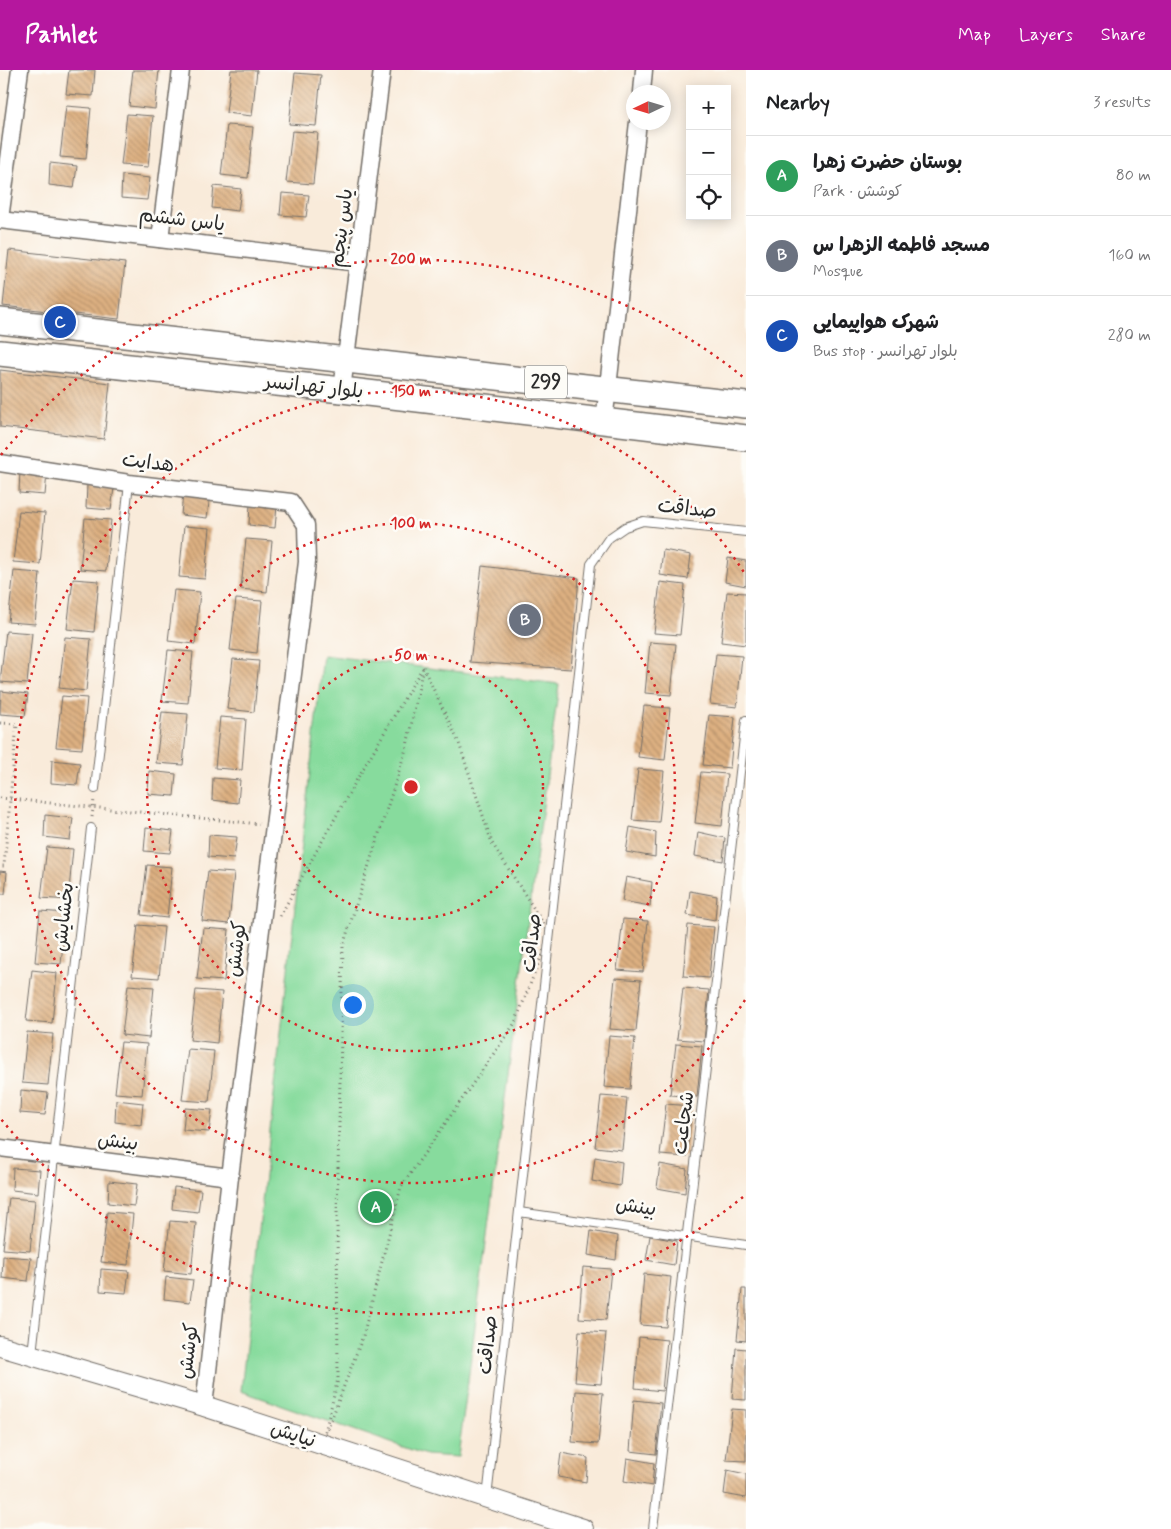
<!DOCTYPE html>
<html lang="en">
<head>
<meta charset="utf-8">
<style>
	:root { --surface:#fff; --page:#f6f6f6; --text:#202124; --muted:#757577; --line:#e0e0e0; --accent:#b5179e }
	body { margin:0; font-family:Mynerve,"Playpen Sans Arabic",sans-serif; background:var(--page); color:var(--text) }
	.controls { position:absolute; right:15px; top:15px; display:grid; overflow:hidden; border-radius:0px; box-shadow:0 2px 12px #0003 }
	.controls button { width:45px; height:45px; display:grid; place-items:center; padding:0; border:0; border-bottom:1px solid var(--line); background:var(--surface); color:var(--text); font:25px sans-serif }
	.compass { position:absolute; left:626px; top:15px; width:45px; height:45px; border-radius:50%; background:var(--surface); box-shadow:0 2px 12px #0003; rotate:266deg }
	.you { position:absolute; left:352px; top:934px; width:18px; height:18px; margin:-12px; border:4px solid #fff; border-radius:50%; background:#1a73e8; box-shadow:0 0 0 8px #1a73e833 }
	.badge { display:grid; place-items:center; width:32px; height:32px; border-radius:50%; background:var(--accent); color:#fff; font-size:16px; font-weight:700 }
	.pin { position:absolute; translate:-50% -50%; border:2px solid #fff; box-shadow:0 1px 5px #0006 }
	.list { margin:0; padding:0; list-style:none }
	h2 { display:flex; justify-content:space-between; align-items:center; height:65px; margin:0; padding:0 20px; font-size:21px }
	h2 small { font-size:16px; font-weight:400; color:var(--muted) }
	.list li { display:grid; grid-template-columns:32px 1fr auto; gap:15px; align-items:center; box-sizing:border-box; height:80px; padding:0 20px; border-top:1px solid var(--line) }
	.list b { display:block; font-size:19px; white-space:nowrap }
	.list p { margin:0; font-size:16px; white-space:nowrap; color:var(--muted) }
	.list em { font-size:16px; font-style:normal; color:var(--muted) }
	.icon { flex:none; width:28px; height:28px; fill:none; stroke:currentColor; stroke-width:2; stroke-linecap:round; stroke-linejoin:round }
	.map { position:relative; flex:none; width:746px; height:1459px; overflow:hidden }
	header { display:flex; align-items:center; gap:30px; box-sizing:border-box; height:70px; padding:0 25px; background:var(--accent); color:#fff }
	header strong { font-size:24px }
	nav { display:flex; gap:28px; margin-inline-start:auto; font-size:18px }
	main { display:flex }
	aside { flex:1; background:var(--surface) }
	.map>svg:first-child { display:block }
	.green { fill:#87db9d; stroke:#598364 }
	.building { fill:url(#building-back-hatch) }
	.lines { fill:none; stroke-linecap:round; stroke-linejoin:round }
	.service-casing { stroke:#736e68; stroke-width:10 }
	.minor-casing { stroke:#736e68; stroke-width:19 }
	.tertiary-casing { stroke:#736e68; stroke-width:22 }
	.primary-casing { stroke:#736e68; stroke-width:28 }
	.path { stroke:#736e68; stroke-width:3; stroke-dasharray:1 4; stroke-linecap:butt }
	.service { stroke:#fff; stroke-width:8 }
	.minor { stroke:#fff; stroke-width:16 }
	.tertiary { stroke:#fff; stroke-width:20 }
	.primary { stroke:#fff; stroke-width:25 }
	.ring { fill:none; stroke:#d62828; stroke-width:2.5; stroke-dasharray:2.5 5 }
	.labels { text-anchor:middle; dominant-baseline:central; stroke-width:5; stroke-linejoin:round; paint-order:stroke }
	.shield { fill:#fdfcf7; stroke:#6a6a68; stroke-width:1 }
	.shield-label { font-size:19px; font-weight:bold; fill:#2b2b2b }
	.street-label { font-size:20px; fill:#2b2b2b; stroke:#fdfcf7 }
	.centre { fill:#d62828; stroke:#fdfcf7; stroke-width:2.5 }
	.ring-label { font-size:15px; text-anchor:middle; font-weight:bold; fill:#d62828; stroke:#fdfcf7; stroke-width:5; stroke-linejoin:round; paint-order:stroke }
</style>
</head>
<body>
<header>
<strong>Pathlet</strong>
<nav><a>Map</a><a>Layers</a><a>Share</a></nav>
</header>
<main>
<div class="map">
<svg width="746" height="1459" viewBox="0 0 746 1459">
	<defs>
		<pattern id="building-back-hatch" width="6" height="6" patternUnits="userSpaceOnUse" patternTransform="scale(1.25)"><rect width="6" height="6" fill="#ddb081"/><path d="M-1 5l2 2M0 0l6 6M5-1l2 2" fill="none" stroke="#b38f6a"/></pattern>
	</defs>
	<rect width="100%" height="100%" fill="#fdfcf7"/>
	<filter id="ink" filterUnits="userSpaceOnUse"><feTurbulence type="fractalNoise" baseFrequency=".02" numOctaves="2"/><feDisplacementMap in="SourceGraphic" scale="10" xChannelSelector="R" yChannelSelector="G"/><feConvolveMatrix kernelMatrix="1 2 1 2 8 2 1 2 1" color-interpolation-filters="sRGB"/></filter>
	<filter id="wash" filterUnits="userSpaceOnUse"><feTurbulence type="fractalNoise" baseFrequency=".0096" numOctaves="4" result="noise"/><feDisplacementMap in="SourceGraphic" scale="20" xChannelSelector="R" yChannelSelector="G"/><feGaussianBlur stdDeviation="1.12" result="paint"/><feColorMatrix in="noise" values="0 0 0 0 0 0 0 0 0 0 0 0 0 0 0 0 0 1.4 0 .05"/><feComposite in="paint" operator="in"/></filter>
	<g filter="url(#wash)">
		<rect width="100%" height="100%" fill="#f9ebda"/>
		<path class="green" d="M323,585L559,614L458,1387L426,1385L241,1321Z"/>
		<g id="blocks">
			<g class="building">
				<path d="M69,0H95L93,26L66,24Z"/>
				<path d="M133,0H159L155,39L129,36Z"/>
				<path d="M231,0H257L252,46L226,43Z"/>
				<path d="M295,3L321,5L316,56L289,54Z"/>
				<path d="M66,36L91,38L86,89L60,87Z"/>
				<path d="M127,44L153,46L148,97L121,95Z"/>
				<path d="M227,55L253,57L248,108L221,105Z"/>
				<path d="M292,61L318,63L313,114L286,112Z"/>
				<path d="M50,93L77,96L74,118L49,115Z"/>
				<path d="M122,105L150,108L147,130L121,128Z"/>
				<path d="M214,116L241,119L238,141L212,138Z"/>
				<path d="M282,123L309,125L306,147L280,145Z"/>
				<path d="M9,180L125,193L119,249L3,236Z"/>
				<path d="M0,300L110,313L104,369L0,357Z"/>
				<path d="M20,400L47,403L45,425L19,423Z"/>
				<path d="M87,415L114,418L111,440L86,438Z"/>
				<path d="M183,423L210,425L207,448L181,445Z"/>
				<path d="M250,433L277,436L275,458L249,455Z"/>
				<path d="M19,441L45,443L40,494L13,492Z"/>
				<path d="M85,448L111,450L106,501L80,499Z"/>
				<path d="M184,456L210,458L205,509L179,507Z"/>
				<path d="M246,469L272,471L267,522L241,519Z"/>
				<path d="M663,480L691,485L688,509L660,505Z"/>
				<path d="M728,488L746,491V516L725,512Z"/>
				<path d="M482,496L579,508L571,599L470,592Z"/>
				<path d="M14,501L40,503L35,554L8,552Z"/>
				<path d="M73,509L99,511L94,562L67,559Z"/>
				<path d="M660,512L685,515L680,565L654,563Z"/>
				<path d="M174,520L200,522L195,574L168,571Z"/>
				<path d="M727,522L746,523V575L721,572Z"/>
				<path d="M236,529L262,531L257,583L230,580Z"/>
				<path d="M6,561L32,563L27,614L0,612Z"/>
				<path d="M65,567L91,569L86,621L59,618Z"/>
				<path d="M650,572L676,574L671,625L645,623Z"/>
				<path d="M168,580L193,582L188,633L162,631Z"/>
				<path d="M716,584L742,586L737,637L710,634Z"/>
				<path d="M233,589L259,591L254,642L227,639Z"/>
				<path d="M1,621L28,624L25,646L0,644Z"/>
				<path d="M62,626L87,628L82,679L56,677Z"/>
				<path d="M644,636L670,638L665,690L638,687Z"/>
				<path d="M162,642L188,644L183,695L156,693Z"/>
				<path d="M709,645L735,647L730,698L703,695Z"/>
				<path d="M220,647L246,649L242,700L215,698Z"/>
				<path d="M52,690L80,693L77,715L51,713Z"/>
				<path d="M638,699L664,701L659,752L632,750Z"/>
				<path d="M149,701L176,704L174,726L148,724Z"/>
				<path d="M701,702L727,704L722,756L695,753Z"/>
				<path d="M213,708L240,710L238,733L212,730Z"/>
				<path d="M45,745L73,748L70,770L44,767Z"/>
				<path d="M630,757L656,762L655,787L626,782Z"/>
				<path d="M146,758L173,761L170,783L144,781Z"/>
				<path d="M698,762L725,768L723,791L695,786Z"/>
				<path d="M209,765L237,767L234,789L208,787Z"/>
				<path d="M47,777L73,779L68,830L41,828Z"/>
				<path d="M147,795L172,797L167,848L141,845Z"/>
				<path d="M0,801L7,802L5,824H0Z"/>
				<path d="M208,801L234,803L229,854L202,851Z"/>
				<path d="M626,807L652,812L650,836L622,831Z"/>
				<path d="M690,821L717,826L715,850L687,845Z"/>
				<path d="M40,841L66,843L61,894L35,892Z"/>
				<path d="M623,849L648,851L643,902L617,900Z"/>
				<path d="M138,855L164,857L159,908L132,906Z"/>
				<path d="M688,855L714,857L709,908L683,906Z"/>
				<path d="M203,858L229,860L224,911L197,909Z"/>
				<path d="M32,900L57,903L52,953L26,951Z"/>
				<path d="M615,908L641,910L636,961L610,959Z"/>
				<path d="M128,915L154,917L149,968L122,965Z"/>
				<path d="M683,918L709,920L704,971L677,969Z"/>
				<path d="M196,920L222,922L217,973L190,970Z"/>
				<path d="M27,962L53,964L48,1015L22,1013Z"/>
				<path d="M609,966L635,968L630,1019L604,1017Z"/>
				<path d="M121,972L147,974L142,1025L115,1023Z"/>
				<path d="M676,974L702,976L697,1027L670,1025Z"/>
				<path d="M188,979L214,981L209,1032L182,1030Z"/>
				<path d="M21,1020L48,1023L45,1045L20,1043Z"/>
				<path d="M601,1026L627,1028L622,1080L595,1077Z"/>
				<path d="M116,1030L143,1033L141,1055L115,1052Z"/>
				<path d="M666,1034L692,1036L687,1087L660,1085Z"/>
				<path d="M185,1038L212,1040L209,1062L183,1060Z"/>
				<path d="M595,1087L622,1092L620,1116L592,1111Z"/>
				<path d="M660,1094L687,1099L685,1123L657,1118Z"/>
				<path d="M13,1098L40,1100L38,1123L12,1120Z"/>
				<path d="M109,1111L137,1114L134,1136L108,1133Z"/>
				<path d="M174,1117L201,1120L198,1142L172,1139Z"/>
				<path d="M9,1128L35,1130L30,1181L3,1179Z"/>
				<path d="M107,1142L133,1144L128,1195L101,1192Z"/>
				<path d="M170,1151L196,1153L191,1204L164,1201Z"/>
				<path d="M591,1161L618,1166L616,1190L588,1185Z"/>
				<path d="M650,1166L677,1171L674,1195L646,1190Z"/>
				<path d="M3,1186L31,1188L28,1211L2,1208Z"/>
				<path d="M583,1197L611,1199L606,1250L579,1248Z"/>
				<path d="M101,1199L129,1201L126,1223L100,1221Z"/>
				<path d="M644,1204L671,1207L666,1257L640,1255Z"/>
				<path d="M166,1207L193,1210L190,1232L164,1229Z"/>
				<path d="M742,1219H746V1271L737,1270Z"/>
				<path d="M579,1261L606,1263L601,1314L575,1312Z"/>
				<path d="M639,1267L667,1270L662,1321L635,1318Z"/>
				<path d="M736,1278L746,1279V1330L732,1329Z"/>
				<path d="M576,1321L603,1323L598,1374L572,1372Z"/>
				<path d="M634,1330L661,1333L656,1384L630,1381Z"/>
				<path d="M732,1339L746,1340V1391L726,1390Z"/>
				<path d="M561,1383L588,1388L586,1412L558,1407Z"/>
				<path d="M627,1388L654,1393L652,1416L624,1411Z"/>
				<path d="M727,1400L746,1404V1428L724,1424Z"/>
			</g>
		</g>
	</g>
	<g filter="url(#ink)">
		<use href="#blocks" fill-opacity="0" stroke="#736e68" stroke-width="1"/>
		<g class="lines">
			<g class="service-casing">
				<g id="service">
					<path d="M95,719L129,413"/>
					<path d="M519,1142L746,1175"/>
					<path d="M32,1284L91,758"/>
					<path d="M487,1428L591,494L609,468L625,457L643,451L746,462"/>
					<path d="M653,1459L746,650"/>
				</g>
			</g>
			<g class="minor-casing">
				<g id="minor">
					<path d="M642,22L644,0"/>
					<path d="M0,149L20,0"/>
					<path d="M0,150L359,193"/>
					<path d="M160,169L181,0"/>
					<path d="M342,320L382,0"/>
					<path d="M604,352L638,52"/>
					<path d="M0,393L129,413L291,432L306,455L307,492L230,1107L204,1336"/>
					<path d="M0,1078L230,1107"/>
				</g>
			</g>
			<g class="tertiary-casing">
				<path id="tertiary" d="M0,1276L204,1336L583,1459"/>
			</g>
			<g class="primary-casing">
				<g id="primary">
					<path d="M0,251L746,335"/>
					<path d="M0,283L342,320L746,368"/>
				</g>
			</g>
			<g class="path">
				<path d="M423,597L459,673L492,773L550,864L515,953L401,1117L363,1266L322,1374L338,1309L337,1144L343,876L407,676Z"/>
				<path d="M0,653L17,654L4,796H0"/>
				<path d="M0,728L259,754"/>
				<path d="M92,747L94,729"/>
				<path d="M280,846L360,704L421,600"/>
			</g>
			<use href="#service" class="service"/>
			<use href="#minor" class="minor"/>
			<use href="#tertiary" class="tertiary"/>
			<use href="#primary" class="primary"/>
		</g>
	</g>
	<g class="ring">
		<circle cx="411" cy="717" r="132"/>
		<circle cx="411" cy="717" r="264"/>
		<path d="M745 930A396 396 0 1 1 745 504"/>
		<path d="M743 1127A528 528 0 0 1 1 1049M1 385A528 528 0 0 1 743 307"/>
	</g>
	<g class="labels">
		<rect class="shield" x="525" y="295.5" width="42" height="33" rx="4"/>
		<g class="shield-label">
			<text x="546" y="312">299</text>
		</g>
		<g class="street-label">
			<text transform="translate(182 150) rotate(7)">یاس ششم</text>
			<text transform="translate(342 158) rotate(-83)">یاس پنجم</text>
			<text transform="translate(314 317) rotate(6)">بلوار تهرانسر</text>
			<text transform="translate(148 393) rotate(7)">هدایت</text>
			<text transform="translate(687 439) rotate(6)">صداقت</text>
			<text transform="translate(64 847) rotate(-84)">بخشایش</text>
			<text transform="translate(532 873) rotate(-84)">صداقت</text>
			<text transform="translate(237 879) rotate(-83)">کوشش</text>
			<text transform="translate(684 1053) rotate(-83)">شجاعت</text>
			<text transform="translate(118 1072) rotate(7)">بینش</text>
			<text transform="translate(636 1137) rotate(8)">بینش</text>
			<text transform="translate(488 1275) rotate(-84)">صداقت</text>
			<text transform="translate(189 1281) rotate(-83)">کوشش</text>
			<text transform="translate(293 1365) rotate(18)">نیایش</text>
		</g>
	</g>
	<circle cx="411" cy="717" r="8" class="centre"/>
	<g class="ring-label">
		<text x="411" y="194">200 m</text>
		<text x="411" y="326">150 m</text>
		<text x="411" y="458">100 m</text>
		<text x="411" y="590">50 m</text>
	</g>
</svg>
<div class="controls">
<button>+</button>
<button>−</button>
<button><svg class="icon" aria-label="locate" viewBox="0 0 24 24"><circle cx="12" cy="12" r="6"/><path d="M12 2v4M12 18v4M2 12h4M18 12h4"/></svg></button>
</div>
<svg class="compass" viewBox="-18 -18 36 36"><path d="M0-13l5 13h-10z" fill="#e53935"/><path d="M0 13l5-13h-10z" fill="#757577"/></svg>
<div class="you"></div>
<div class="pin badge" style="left:376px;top:1137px;background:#2e9e5b">A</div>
<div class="pin badge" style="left:525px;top:550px;background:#6b7280">B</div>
<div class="pin badge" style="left:60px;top:252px;background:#1a4fb4">C</div>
</div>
<aside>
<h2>Nearby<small>3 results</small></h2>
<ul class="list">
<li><span class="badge" style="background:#2e9e5b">A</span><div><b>بوستان حضرت زهرا</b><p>Park · کوشش</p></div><em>80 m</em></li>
<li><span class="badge" style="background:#6b7280">B</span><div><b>مسجد فاطمه الزهرا س</b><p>Mosque</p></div><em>160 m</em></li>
<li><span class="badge" style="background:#1a4fb4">C</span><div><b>شهرک هواپیمایی</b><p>Bus stop · بلوار تهرانسر</p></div><em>280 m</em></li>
</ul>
</aside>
</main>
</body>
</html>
